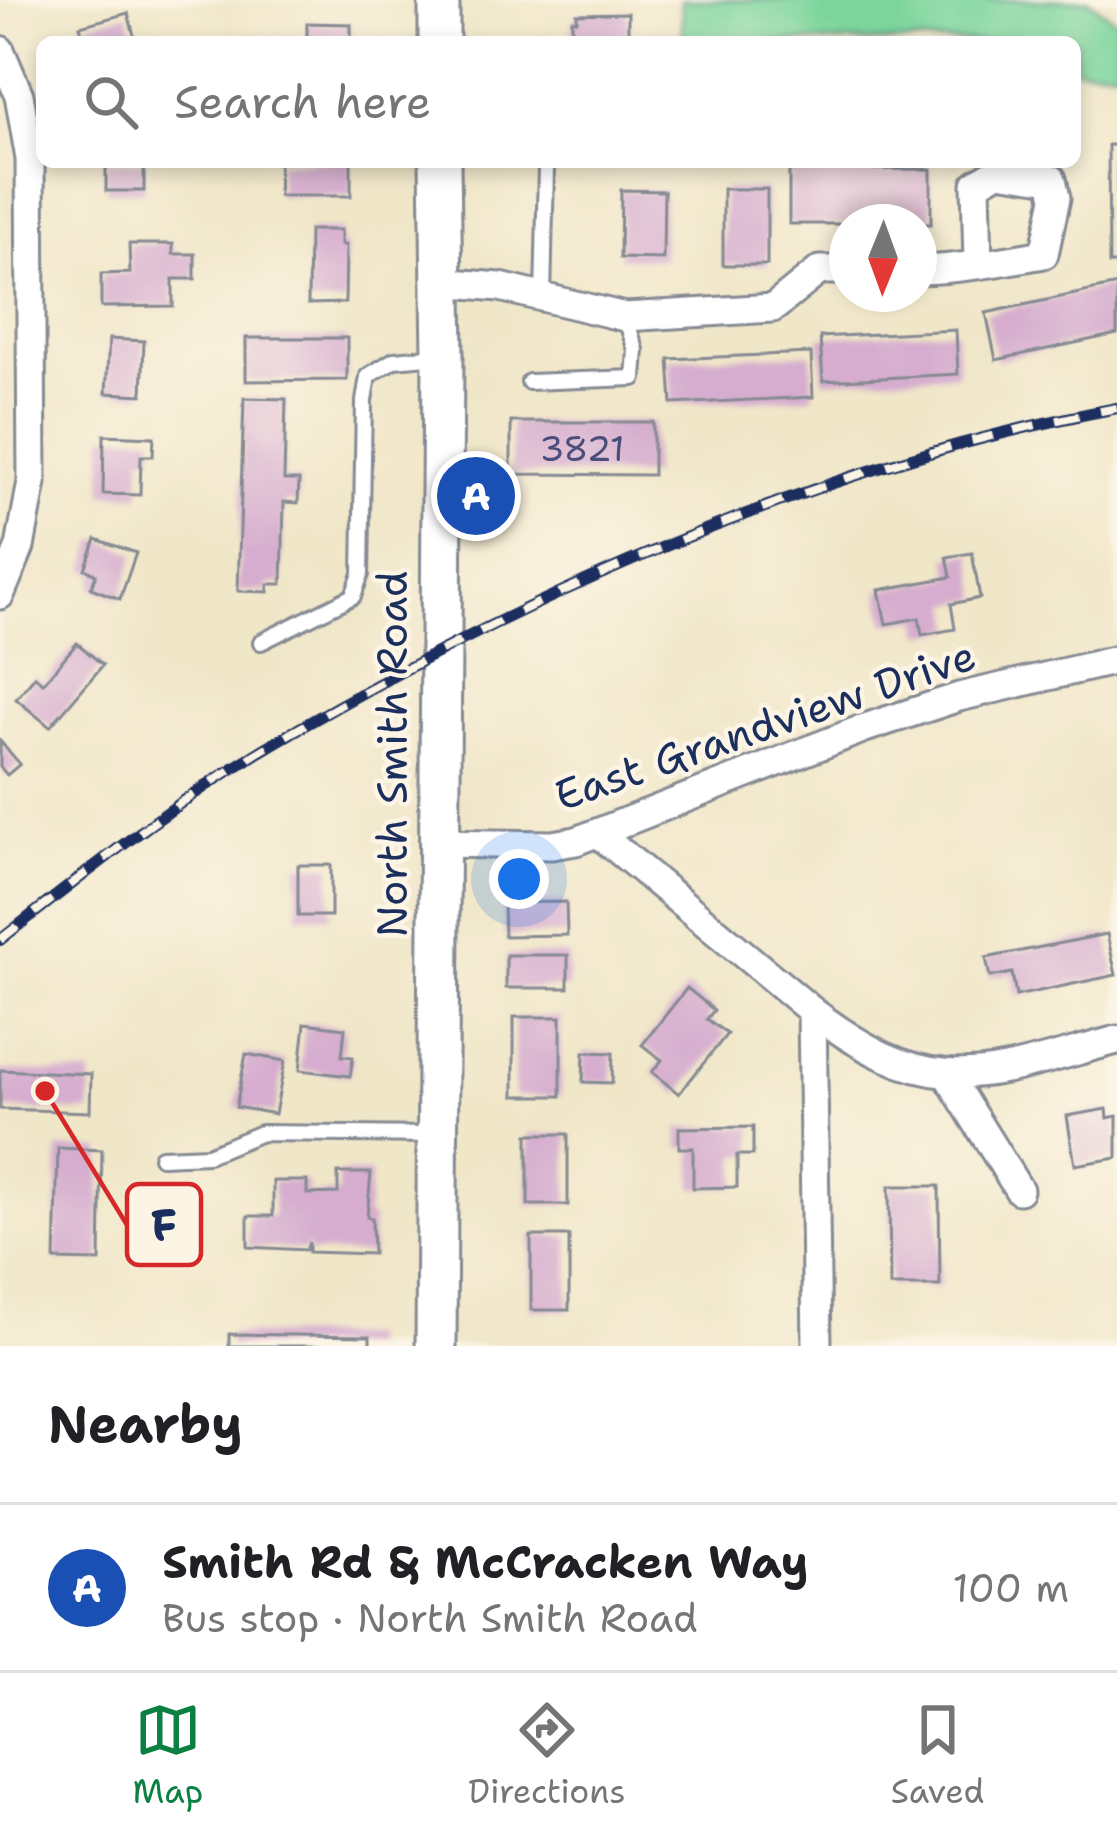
<!DOCTYPE html>
<html lang="en">
<head>
<meta charset="utf-8">
<style>
	:root { --surface:#fff; --page:#f6f6f6; --text:#202124; --muted:#757577; --line:#e0e0e0; --accent:#0b8043 }
	body { margin:0; font-family:"Shantell Sans",sans-serif; background:var(--page); color:var(--text) }
	.compass { position:absolute; left:829px; top:204px; width:108px; height:108px; border-radius:50%; background:var(--surface); box-shadow:0 6px 18px #0003; rotate:181deg }
	.you { position:absolute; left:519px; top:879px; width:42px; height:42px; margin:-30px; border:9px solid #fff; border-radius:50%; background:#1a73e8; box-shadow:0 0 0 18px #1a73e833 }
	.badge { display:grid; place-items:center; width:78px; height:78px; border-radius:50%; background:var(--accent); color:#fff; font-size:39px; font-weight:700 }
	.pin { position:absolute; translate:-50% -50%; border:6px solid #fff; box-shadow:0 3px 12px #0006 }
	.list { margin:0; padding:0; list-style:none }
	h2 { display:flex; justify-content:space-between; align-items:center; height:156px; margin:0; padding:0 48px; font-size:51px }
	h2 small { font-size:39px; font-weight:400; color:var(--muted) }
	.list li { display:grid; grid-template-columns:78px 1fr auto; gap:36px; align-items:center; box-sizing:border-box; height:168px; padding:0 48px; border-top:3px solid var(--line) }
	.list b { display:block; font-size:45px; white-space:nowrap }
	.list p { margin:0; font-size:39px; white-space:nowrap; color:var(--muted) }
	.list em { font-size:39px; font-style:normal; color:var(--muted) }
	.icon { flex:none; width:66px; height:66px; fill:none; stroke:currentColor; stroke-width:2; stroke-linecap:round; stroke-linejoin:round }
	.map { position:relative; flex:none; width:1117px; height:1346px; overflow:hidden }
	.search { position:absolute; background:var(--surface); box-shadow:0 6px 18px #0003; left:36px; right:36px; top:36px; height:132px; display:flex; align-items:center; gap:30px; box-sizing:border-box; padding:0 42px; border-radius:18px; color:var(--muted); font-size:45px }
	.sheet { height:324px; background:var(--surface) }
	nav { display:flex; justify-content:space-around; align-items:center; box-sizing:border-box; height:168px; border-top:3px solid var(--line); background:var(--surface); font-size:33px; color:var(--muted) }
	nav a { display:grid; justify-items:center; gap:6px }
	nav .on { color:var(--accent) }
	.map>svg:first-child { display:block }
	.green { fill:#7bd59c; stroke:#4b827d; stroke-width:3 }
	.building { fill:#d6adcf }
	.lines { fill:none; stroke-linecap:round; stroke-linejoin:round }
	.service-casing { stroke:#868a93; stroke-width:20 }
	.minor-casing { stroke:#868a93; stroke-width:33 }
	.secondary-casing { stroke:#868a93; stroke-width:45 }
	.service { stroke:#fff; stroke-width:14 }
	.minor { stroke:#fff; stroke-width:27 }
	.secondary { stroke:#fff; stroke-width:39 }
	.rail-casing { stroke:#1b2f5e; stroke-width:12 }
	.rail { stroke:#fcf5e5; stroke-width:8; stroke-dasharray:22; stroke-linecap:butt }
	.labels { text-anchor:middle; dominant-baseline:central; stroke-width:9; stroke-linejoin:round; paint-order:stroke }
	.number-label { font-size:36px; fill:#4a4e7a }
	.street-label { font-size:42px; fill:#1b2f5e; stroke:#fcf5e5 }
	.leader { fill:none; stroke:#d62828; stroke-width:4.5 }
	.callout-dot { fill:#d62828; stroke:#fcf5e5; stroke-width:4.5 }
	.callout { fill:#fcf5e5; stroke:#d62828; stroke-width:4.5 }
	.callout-label { font-size:45px; text-anchor:middle; font-weight:bold; fill:#1b2f5e }
</style>
</head>
<body>
<div class="map">
<svg width="1117" height="1346" viewBox="0 0 1117 1346">
	<rect width="100%" height="100%" fill="#fcf5e5"/>
	<filter id="ink" filterUnits="userSpaceOnUse"><feTurbulence type="fractalNoise" baseFrequency=".00833" numOctaves="2"/><feDisplacementMap in="SourceGraphic" scale="24" xChannelSelector="R" yChannelSelector="G"/><feConvolveMatrix kernelMatrix="1 2 1 2 8 2 1 2 1" color-interpolation-filters="sRGB"/></filter>
	<filter id="wash" filterUnits="userSpaceOnUse"><feTurbulence type="fractalNoise" baseFrequency=".004" numOctaves="4" result="noise"/><feDisplacementMap in="SourceGraphic" scale="48" xChannelSelector="R" yChannelSelector="G"/><feGaussianBlur stdDeviation="2.7" result="paint"/><feColorMatrix in="noise" values="0 0 0 0 0 0 0 0 0 0 0 0 0 0 0 0 0 1.4 0 .05"/><feComposite in="paint" operator="in"/></filter>
	<g filter="url(#wash)">
		<rect width="100%" height="100%" fill="#f0e6c8"/>
		<path class="green" d="M681,0H1089L1117,21V70L1075,68V42H683Z"/>
		<g id="blocks">
			<g class="building">
				<path d="M128,13L135,39L85,42L80,26Z"/>
				<path d="M628,13V42H577V34H572V20H577V14Z"/>
				<path d="M307,23L351,24V42H307Z"/>
				<path d="M1108,145H1117V264H1109Z"/>
				<rect x="106" y="162" width="38" height="29"/>
				<path d="M308,162H351V196H279V163Z"/>
				<path d="M931,169V224H789V170Z"/>
				<rect x="723" y="189" width="44" height="76"/>
				<path d="M621,190L664,191L663,259L620,258Z"/>
				<path d="M309,230H341V245H346L345,303L308,304Z"/>
				<path d="M129,244H173V254H195V279H173V306L101,307V274L130,273Z"/>
				<path d="M1117,285V334L996,360L986,313Z"/>
				<path d="M956,330L958,374L823,381L820,337Z"/>
				<path d="M246,338H347V380L246,381Z"/>
				<path d="M109,339L144,341L142,395L106,393Z"/>
				<path d="M811,353L813,397L672,404L669,359Z"/>
				<path d="M244,398L286,399L284,480H299L298,503L284,502L282,584H268V592L238,591Z"/>
				<path d="M511,422H653V475L511,474Z"/>
				<path d="M104,435L154,437L153,456H141L140,495L103,494Z"/>
				<path d="M96,539L136,553L120,599L91,588L96,574L85,569Z"/>
				<path d="M972,553L980,598L951,604L955,629L922,635L919,618L886,624L879,590L951,577L947,557Z"/>
				<path d="M77,643L103,665L50,727L16,699L35,676L43,683Z"/>
				<path d="M0,741L20,764L7,775L0,767Z"/>
				<rect x="298" y="865" width="33" height="51"/>
				<path d="M566,902L567,935L504,936L503,903Z"/>
				<path d="M1107,934L1116,975L1016,996L1012,973L990,977L986,958Z"/>
				<rect x="506" y="955" width="62" height="33"/>
				<path d="M687,988L714,1010L707,1019L727,1034L679,1094L652,1072L662,1060L642,1045Z"/>
				<rect x="514" y="1017" width="47" height="79"/>
				<path d="M305,1023L345,1028L342,1056L353,1057L350,1076L300,1070Z"/>
				<path d="M584,1052L613,1053L612,1083L583,1082Z"/>
				<path d="M246,1054L285,1061L275,1114L236,1107Z"/>
				<path d="M0,1070L91,1074L90,1112L0,1109Z"/>
				<path d="M1107,1109L1108,1118L1117,1116V1158L1075,1165L1067,1116Z"/>
				<path d="M753,1127V1155H737V1187L693,1188V1148H679V1128Z"/>
				<rect x="528" y="1134" width="40" height="71"/>
				<path d="M58,1148L102,1150L100,1261L55,1260Z"/>
				<path d="M338,1173H371L367,1217L372,1218L373,1254L309,1252V1242L306,1250L248,1247V1216H273V1181H307V1194L338,1193Z"/>
				<path d="M889,1186H939L940,1286H890Z"/>
				<rect x="531" y="1236" width="38" height="74"/>
				<path d="M229,1334L370,1336V1346H229Z"/>
			</g>
		</g>
	</g>
	<g filter="url(#ink)">
		<use href="#blocks" fill-opacity="0" stroke="#868a93" stroke-width="3"/>
		<g class="lines">
			<g class="service-casing">
				<g id="service">
					<path d="M543,298L546,167"/>
					<path d="M529,382L634,378L636,350L625,317"/>
					<path d="M261,642L353,596L361,574L364,401L368,376L394,360L438,356"/>
					<path d="M161,1157L208,1155L261,1133L434,1135"/>
				</g>
			</g>
			<g class="minor-casing">
				<g id="minor">
					<path d="M0,50L19,95L30,159L32,482L20,547L0,595"/>
					<path d="M919,270C961,269 1003,261 1044,254L1056,198L1052,179L998,171L976,184L978,265"/>
					<path d="M441,282L500,287L625,317L773,308L820,270H847"/>
					<path d="M599,834L812,1011C935,1104 981,1076 1117,1040"/>
					<path d="M439,843L552,845L576,841L865,728L959,697L1117,660"/>
					<path d="M812,1011L817,1346"/>
					<path d="M948,1076L1019,1190"/>
				</g>
			</g>
			<g class="secondary-casing">
				<g id="secondary">
					<path d="M439,0V42"/>
					<path d="M436,1346L443,355L440,162"/>
				</g>
			</g>
			<use href="#service" class="service"/>
			<use href="#minor" class="minor"/>
			<use href="#secondary" class="secondary"/>
			<g class="rail-casing">
				<path id="rail" d="M0,940C88,871 178,799 274,743C533,591 821,464 1117,408"/>
			</g>
			<use href="#rail" class="rail"/>
		</g>
	</g>
	<g class="labels">
		<g class="number-label">
			<text x="582" y="448">3821</text>
		</g>
		<g class="street-label">
			<text transform="translate(765 725) rotate(-19)">East Grandview Drive</text>
			<text transform="translate(392 754) rotate(-90)">North Smith Road</text>
		</g>
	</g>
	<path class="leader" d="M45 1091L127 1225"/>
	<circle class="callout-dot" cx="45" cy="1091" r="12"/>
	<rect class="callout" x="127" y="1184" width="74" height="81" rx="12"/>
	<g class="callout-label">
		<text x="164" y="1241">F</text>
	</g>
</svg>
<svg class="compass" viewBox="-18 -18 36 36"><path d="M0-13l5 13h-10z" fill="#e53935"/><path d="M0 13l5-13h-10z" fill="#757577"/></svg>
<div class="you"></div>
<div class="pin badge" style="left:476px;top:496px;background:#1a4fb4">A</div>
<div class="search"><svg class="icon" aria-label="search" viewBox="0 0 24 24"><circle cx="10" cy="10" r="6"/><path d="M15 15l6 6"/></svg>Search here</div>
</div>
<section class="sheet">
<h2>Nearby<small></small></h2>
<ul class="list">
<li><span class="badge" style="background:#1a4fb4">A</span><div><b>Smith Rd &amp; McCracken Way</b><p>Bus stop · North Smith Road</p></div><em>100 m</em></li>
</ul>
</section>
<nav>
<a class="on"><svg class="icon" aria-label="map" viewBox="0 0 24 24"><path d="M3 6l6-2 6 2 6-2v14l-6 2-6-2-6 2zM9 4v14M15 6v14"/></svg>Map</a>
<a><svg class="icon" aria-label="directions" viewBox="0 0 24 24"><path d="M12 3l9 9-9 9-9-9zM9 14v-3h6M13 9l2 2-2 2"/></svg>Directions</a>
<a><svg class="icon" aria-label="saved" viewBox="0 0 24 24"><path d="M7 4h10v16l-5-4-5 4z"/></svg>Saved</a>
</nav>
</body>
</html>
